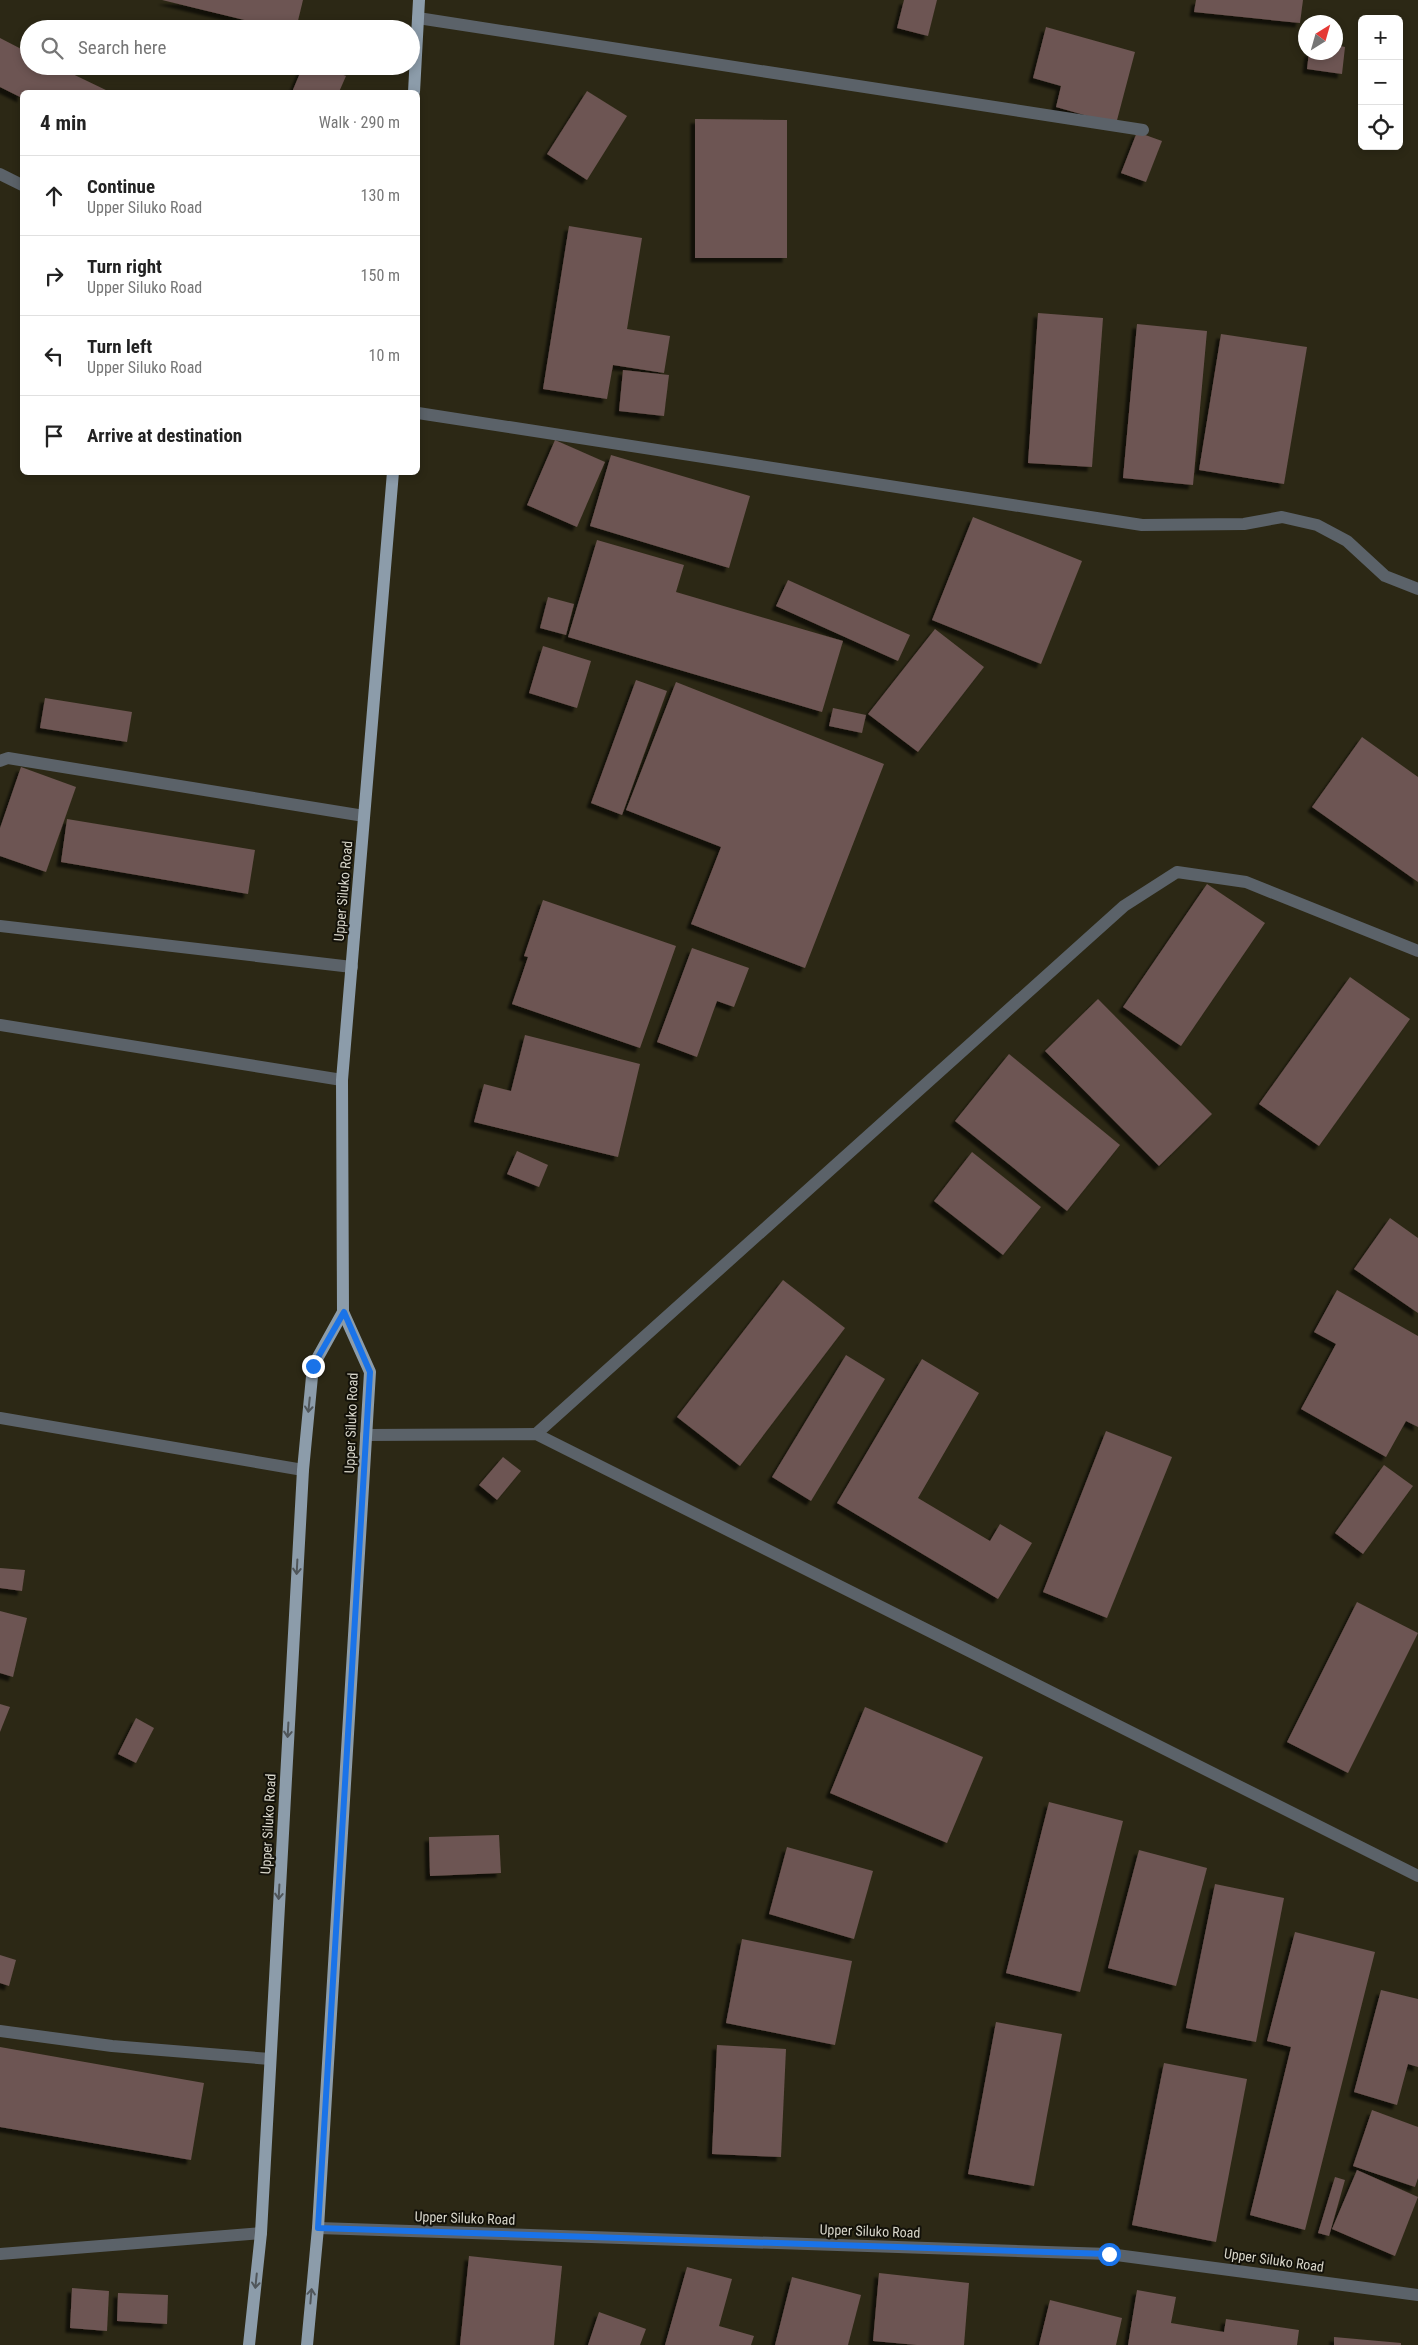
<!DOCTYPE html>
<html lang="en">
<head>
<meta charset="utf-8">
<style>
	:root { --surface:#fff; --page:#f2f2f2; --text:#222; --muted:#767676; --line:#e0e0e0 }
	body { margin:0; font-family:"Roboto Condensed",sans-serif; background:var(--page); color:var(--text) }
	.controls { position:absolute; right:15px; top:15px; display:grid; overflow:hidden; border-radius:8px; box-shadow:0 2px 8px #0003 }
	.controls button { width:45px; height:45px; display:grid; place-items:center; padding:0; border:0; border-bottom:1px solid var(--line); background:var(--surface); color:var(--text); font:25px sans-serif }
	.compass { position:absolute; left:1298px; top:15px; width:45px; height:45px; border-radius:50%; background:var(--surface); box-shadow:0 2px 8px #0003; rotate:37deg }
	.stop { position:absolute; width:15px; height:15px; margin:-11px; border:4px solid #1a73e8; border-radius:50%; background:#fff }
	.stop.end { background:#1a73e8; border-color:#fff; box-shadow:0 1px 5px #0008 }
	.list { margin:0; padding:0; list-style:none }
	h2 { display:flex; justify-content:space-between; align-items:center; height:65px; margin:0; padding:0 20px; font-size:21px }
	h2 small { font-size:16px; font-weight:400; color:var(--muted) }
	.list li { display:grid; grid-template-columns:32px 1fr auto; gap:15px; align-items:center; box-sizing:border-box; height:80px; padding:0 20px; border-top:1px solid var(--line) }
	.list b { display:block; font-size:19px; white-space:nowrap }
	.list p { margin:0; font-size:16px; white-space:nowrap; color:var(--muted) }
	.list em { font-size:16px; font-style:normal; color:var(--muted) }
	.icon { flex:none; width:28px; height:28px; fill:none; stroke:currentColor; stroke-width:2; stroke-linecap:round; stroke-linejoin:round }
	.map { position:relative; flex:none; width:1418px; height:2345px; overflow:hidden }
	.search { position:absolute; background:var(--surface); box-shadow:0 2px 8px #0003; left:20px; top:20px; width:400px; height:55px; display:flex; align-items:center; gap:12px; box-sizing:border-box; padding:0 18px; border-radius:28px; color:var(--muted); font-size:19px }
	.panel { position:absolute; background:var(--surface); box-shadow:0 2px 8px #0003; left:20px; top:90px; width:400px; height:385px; border-radius:8px }
	.map>svg:first-child { display:block }
	.building { fill:#6d5552; filter:url(#shadow) }
	.lines { fill:none; stroke-linecap:round; stroke-linejoin:round }
	.minor { stroke:#5b6269; stroke-width:12 }
	.major { stroke:#8c9caa; stroke-width:12 }
	.oneway { stroke:#50565a }
	.route { stroke:#1a73e8; stroke-width:6 }
	.labels { text-anchor:middle; dominant-baseline:central; stroke-width:4; stroke-linejoin:round; paint-order:stroke }
	.street-label { font-size:14px; fill:#d8d6ca; stroke:#131109 }
</style>
</head>
<body>
<div class="map">
<svg width="1418" height="2345" viewBox="0 0 1418 2345">
	<defs>
		<filter id="shadow"><feDropShadow dx="-4.5" dy="4.5" stdDeviation="1" flood-color="#0009"/></filter>
	</defs>
	<rect width="100%" height="100%" fill="#2c2815"/>
	<g class="building">
		<path d="M162,0H303L296,29H282Z"/>
		<path d="M904,0H937L928,36L897,28Z"/>
		<path d="M1196,0H1303L1300,23L1194,12Z"/>
		<path d="M1046,27L1135,52L1116,124L1056,107L1061,86L1033,78Z"/>
		<path d="M0,38L29,53V66H56L110,92H22V98L0,87Z"/>
		<path d="M1336,45L1345,47L1342,74L1307,69L1309,52H1336Z"/>
		<path d="M303,66H321L346,76L339,92H292Z"/>
		<path d="M587,91L627,116L587,180L547,154Z"/>
		<path d="M695,119L787,120V258H695Z"/>
		<path d="M1137,132L1162,141L1146,182L1121,173Z"/>
		<path d="M569,226L642,238L627,329L670,336L664,373L613,365L607,399L543,389Z"/>
		<path d="M1038,313L1103,318L1092,467L1028,463Z"/>
		<path d="M1137,324L1207,331L1193,485L1123,478Z"/>
		<path d="M1221,334L1307,347L1284,484L1199,470Z"/>
		<path d="M623,370L669,375L664,416L619,411Z"/>
		<path d="M555,440L605,462L577,527L527,505Z"/>
		<path d="M611,455L750,496L729,568L590,526Z"/>
		<path d="M973,517L1082,561L1041,664L932,620Z"/>
		<path d="M597,540L684,565L676,592L843,641L822,712L568,637Z"/>
		<path d="M788,580L910,635L898,661L776,606Z"/>
		<path d="M548,597L574,604L566,635L540,628Z"/>
		<path d="M935,629L984,667L918,752L868,714Z"/>
		<path d="M543,646L591,661L577,708L529,693Z"/>
		<path d="M636,680L667,691L622,815L591,803Z"/>
		<path d="M676,682L884,764L805,968L691,924L721,847L626,810Z"/>
		<path d="M45,698L132,712L127,742L40,728Z"/>
		<path d="M833,708L866,715L862,733L829,726Z"/>
		<path d="M1362,737L1418,777V882L1312,807Z"/>
		<path d="M21,767L76,787L46,872L0,856V828Z"/>
		<path d="M67,819L255,850L248,894L61,862Z"/>
		<path d="M1207,884L1265,923L1181,1046L1123,1007Z"/>
		<path d="M543,900L676,946L640,1048L512,1004L528,957L524,956Z"/>
		<path d="M692,948L749,968L734,1007L717,1001L697,1057L657,1042Z"/>
		<path d="M1350,977L1410,1019L1319,1146L1259,1104Z"/>
		<path d="M1098,999L1212,1114L1159,1166L1045,1051Z"/>
		<path d="M525,1035L640,1064L618,1157L474,1122L484,1084L511,1091Z"/>
		<path d="M1009,1054L1120,1145L1067,1211L955,1121Z"/>
		<path d="M517,1151L548,1165L539,1187L507,1174Z"/>
		<path d="M972,1152L1041,1207L1003,1255L934,1201Z"/>
		<path d="M1390,1218L1418,1238V1313L1354,1269Z"/>
		<path d="M783,1280L845,1328L740,1466L677,1417Z"/>
		<path d="M1337,1290L1418,1336V1427L1406,1421L1386,1457L1301,1409L1336,1344L1314,1332Z"/>
		<path d="M846,1355L885,1379L811,1501L772,1477Z"/>
		<path d="M922,1359L979,1393L918,1498L990,1541L1000,1524L1032,1543L998,1599L837,1503Z"/>
		<path d="M1106,1431L1172,1457L1107,1618L1043,1592Z"/>
		<path d="M503,1457L521,1471L497,1500L479,1485Z"/>
		<path d="M1384,1465L1413,1486L1363,1554L1335,1533Z"/>
		<path d="M0,1568L25,1570L22,1591L0,1588Z"/>
		<path d="M1357,1602L1418,1633L1348,1773L1287,1742Z"/>
		<path d="M0,1611L27,1618L13,1677L0,1673Z"/>
		<path d="M0,1704L10,1707L0,1732Z"/>
		<path d="M865,1707L983,1757L947,1843L830,1793Z"/>
		<path d="M136,1718L154,1728L136,1763L118,1754Z"/>
		<path d="M1049,1802L1123,1821L1080,1992L1006,1973Z"/>
		<path d="M499,1835L501,1873L430,1876L429,1837Z"/>
		<path d="M787,1847L873,1871L854,1939L769,1914Z"/>
		<path d="M1139,1850L1207,1868L1176,1986L1108,1968Z"/>
		<path d="M1215,1884L1284,1898L1256,2042L1186,2028Z"/>
		<path d="M1295,1932L1375,1952L1305,2230L1250,2215L1291,2047L1267,2041Z"/>
		<path d="M742,1939L852,1961L835,2045L726,2023Z"/>
		<path d="M0,1955L16,1960L9,1986L0,1983Z"/>
		<path d="M1381,1990L1418,1999V2067L1408,2064L1397,2105L1354,2092Z"/>
		<path d="M996,2022L1062,2034L1034,2186L968,2174Z"/>
		<path d="M717,2045L786,2049L781,2157L712,2154Z"/>
		<path d="M0,2047L204,2083L191,2160L0,2127Z"/>
		<path d="M1164,2063L1247,2079L1216,2242L1132,2225Z"/>
		<path d="M1372,2110L1418,2127V2178L1415,2187L1353,2166Z"/>
		<path d="M1357,2170L1418,2197L1395,2256L1332,2229Z"/>
		<path d="M1335,2177L1345,2180L1329,2236L1318,2233Z"/>
		<path d="M469,2256L562,2266L554,2345H460Z"/>
		<path d="M687,2267L732,2279L719,2326L754,2336L751,2345H665Z"/>
		<path d="M879,2273L969,2283L964,2345H917L873,2341Z"/>
		<path d="M792,2277L861,2295L848,2345H775Z"/>
		<path d="M72,2288L109,2291L107,2331L70,2328Z"/>
		<path d="M1137,2290L1176,2297L1171,2323L1224,2332L1226,2319L1299,2330L1297,2345H1128Z"/>
		<path d="M118,2293L168,2295L167,2324L117,2321Z"/>
		<path d="M1050,2300L1122,2318L1116,2345H1039Z"/>
		<path d="M599,2312L646,2329L640,2345H588Z"/>
		<path d="M1334,2337L1401,2343V2345H1334Z"/>
	</g>
	<g class="lines">
		<g class="minor">
			<path d="M418,18L1143,130"/>
			<path d="M0,174L22,185"/>
			<path d="M418,413L1142,525L1244,524L1282,517L1317,525L1347,541L1385,576L1418,589"/>
			<path d="M0,761L8,758L364,816"/>
			<path d="M0,926L352,967"/>
			<path d="M0,1025L342,1080"/>
			<path d="M0,1418L303,1470"/>
			<path d="M536,1434L1124,906L1177,872L1246,882L1418,951"/>
			<path d="M366,1435L536,1434L1418,1876"/>
			<path d="M0,2031L112,2046L270,2059"/>
			<path d="M318,2228L1109,2254L1418,2295"/>
			<path d="M0,2254L261,2233"/>
		</g>
		<g class="major">
			<path d="M414,92L419,0"/>
			<path d="M249,2345L261,2233L303,1470L313,1366L343,1312"/>
			<path d="M307,2345L318,2228L370,1372L343,1312L342,1080L393,472"/>
		</g>
	</g>
	<defs><path id="oneway-shaft" d="M-6 0H5M1.5-3L5.5 0L1.5 3" fill="none" stroke-width="1.6" stroke-linecap="round" stroke-linejoin="round" transform="scale(1.25)"/></defs>
	<g class="oneway">
		<use href="#oneway-shaft" transform="translate(309 1405) rotate(96)"/>
		<use href="#oneway-shaft" transform="translate(297 1567) rotate(93)"/>
		<use href="#oneway-shaft" transform="translate(288 1730) rotate(93)"/>
		<use href="#oneway-shaft" transform="translate(279 1892) rotate(93)"/>
		<use href="#oneway-shaft" transform="translate(256 2281) rotate(96)"/>
		<use href="#oneway-shaft" transform="translate(311 2296) rotate(-85)"/>
	</g>
	<g class="lines">
		<path class="route" d="M313,1366L344,1312L370,1372L318,2228L1109,2254"/>
	</g>
	<g class="labels">
		<g class="street-label">
			<text transform="translate(343 891) rotate(-85)">Upper Siluko Road</text>
			<text transform="translate(351 1423) rotate(-88)">Upper Siluko Road</text>
			<text transform="translate(268 1824) rotate(-87)">Upper Siluko Road</text>
			<text transform="translate(465 2218) rotate(2)">Upper Siluko Road</text>
			<text transform="translate(870 2231) rotate(2)">Upper Siluko Road</text>
			<text transform="translate(1274 2260) rotate(8)">Upper Siluko Road</text>
		</g>
	</g>
</svg>
<div class="controls">
<button>+</button>
<button>−</button>
<button><svg class="icon" aria-label="locate" viewBox="0 0 24 24"><circle cx="12" cy="12" r="6"/><path d="M12 2v4M12 18v4M2 12h4M18 12h4"/></svg></button>
</div>
<svg class="compass" viewBox="-18 -18 36 36"><path d="M0-13l5 13h-10z" fill="#e53935"/><path d="M0 13l5-13h-10z" fill="#767676"/></svg>
<div class="stop" style="left:1109px;top:2254px"></div>
<div class="stop end" style="left:313px;top:1366px"></div>
<div class="search"><svg class="icon" aria-label="search" viewBox="0 0 24 24"><circle cx="10" cy="10" r="6"/><path d="M15 15l6 6"/></svg>Search here</div>
<section class="panel">
<h2>4 min<small>Walk · 290 m</small></h2>
<ul class="list">
<li><svg class="icon" aria-label="ahead" viewBox="0 0 24 24"><path d="M12 20V5M6 11l6-6 6 6"/></svg><div><b>Continue</b><p>Upper Siluko Road</p></div><em>130 m</em></li>
<li><svg class="icon" aria-label="right" viewBox="0 0 24 24"><path d="M7 20v-9h11M14 6l5 5-5 5"/></svg><div><b>Turn right</b><p>Upper Siluko Road</p></div><em>150 m</em></li>
<li><svg class="icon" aria-label="left" viewBox="0 0 24 24"><path d="M17 20v-9H6M10 6l-5 5 5 5"/></svg><div><b>Turn left</b><p>Upper Siluko Road</p></div><em>10 m</em></li>
<li><svg class="icon" aria-label="arrive" viewBox="0 0 24 24"><path d="M6 21V4h12l-3 4 3 4H6"/></svg><div><b>Arrive at destination</b></div></li>
</ul>
</section>
</div>
</body>
</html>
